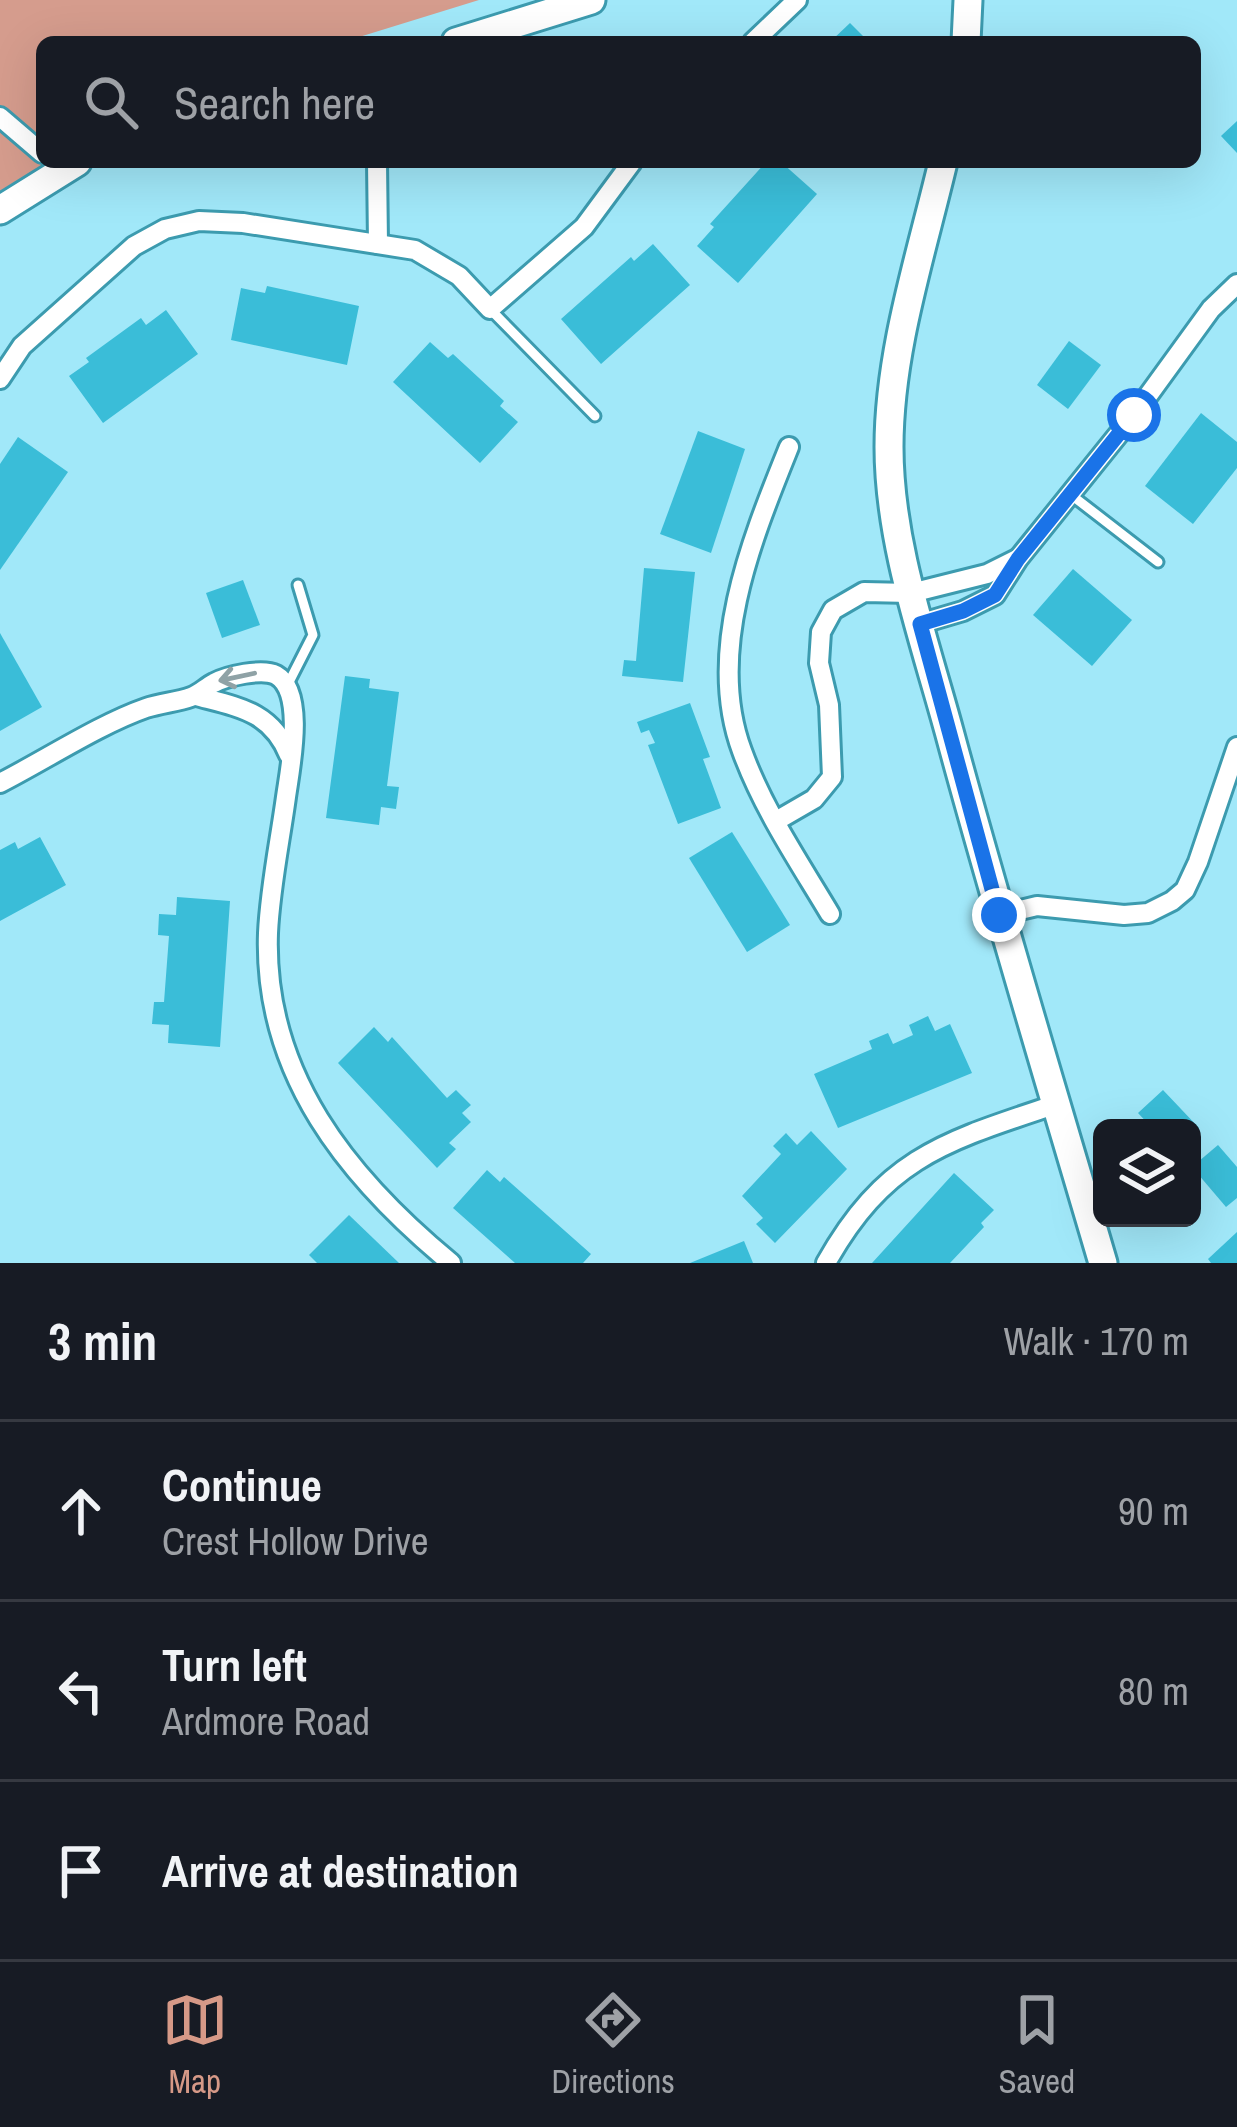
<!DOCTYPE html>
<html lang="en">
<head>
<meta charset="utf-8">
<style>
	:root { --surface:#171b24; --page:#20242c; --text:#f1f3f6; --muted:#9ea1a6; --line:#363941; --accent:#d69987 }
	body { margin:0; font-family:"Archivo Narrow",sans-serif; background:var(--page); color:var(--text) }
	.controls { position:absolute; right:36px; bottom:36px; display:grid; overflow:hidden; border-radius:18px; box-shadow:0 12px 48px #0002 }
	.controls button { width:108px; height:108px; display:grid; place-items:center; padding:0; border:0; border-bottom:3px solid var(--line); background:var(--surface); color:var(--text); font:60px sans-serif }
	.stop { position:absolute; width:36px; height:36px; margin:-27px; border:9px solid #1a73e8; border-radius:50%; background:#fff }
	.stop.end { background:#1a73e8; border-color:#fff; box-shadow:0 3px 12px #0008 }
	.list { margin:0; padding:0; list-style:none }
	h2 { display:flex; justify-content:space-between; align-items:center; height:156px; margin:0; padding:0 48px; font-size:51px }
	h2 small { font-size:39px; font-weight:400; color:var(--muted) }
	.list li { display:grid; grid-template-columns:78px 1fr auto; gap:36px; align-items:center; box-sizing:border-box; height:180px; padding:0 48px; border-top:3px solid var(--line) }
	.list b { display:block; font-size:45px; white-space:nowrap }
	.list p { margin:0; font-size:39px; white-space:nowrap; color:var(--muted) }
	.list em { font-size:39px; font-style:normal; color:var(--muted) }
	.icon { flex:none; width:66px; height:66px; fill:none; stroke:currentColor; stroke-width:2; stroke-linecap:round; stroke-linejoin:round }
	.map { position:relative; flex:none; width:1237px; height:1263px; overflow:hidden }
	.search { position:absolute; background:var(--surface); box-shadow:0 12px 48px #0002; left:36px; right:36px; top:36px; height:132px; display:flex; align-items:center; gap:30px; box-sizing:border-box; padding:0 42px; border-radius:18px; color:var(--muted); font-size:45px }
	.sheet { height:696px; background:var(--surface) }
	nav { display:flex; justify-content:space-around; align-items:center; box-sizing:border-box; height:168px; border-top:3px solid var(--line); background:var(--surface); font-size:33px; color:var(--muted) }
	nav a { display:grid; justify-items:center; gap:6px }
	nav .on { color:var(--accent) }
	.map>svg:first-child { display:block }
	.green { fill:#d59c8d }
	.building { fill:#3abdd8 }
	.lines { fill:none; stroke-linecap:round; stroke-linejoin:round }
	.lane-casing { stroke:#3c9baf; stroke-width:15 }
	.street-casing { stroke:#3c9baf; stroke-width:24 }
	.secondary-casing { stroke:#3c9baf; stroke-width:33 }
	.lane { stroke:#fff; stroke-width:9 }
	.street { stroke:#fff; stroke-width:18 }
	.secondary { stroke:#fff; stroke-width:27 }
	.oneway { stroke:#8fa2a6 }
	.route { stroke:#1a73e8; stroke-width:15 }
</style>
</head>
<body>
<div class="map">
<svg width="1237" height="1263" viewBox="0 0 1237 1263">
	<rect width="100%" height="100%" fill="#a1e8f9"/>
	<path class="green" d="M0,0H479L343,42H42V162H62L0,210Z"/>
	<g class="building">
		<path d="M850,23L869,42H830Z"/>
		<path d="M1237,121V153L1221,136Z"/>
		<path d="M766,162H781L817,194L738,283L697,246L714,227L710,224Z"/>
		<path d="M653,244L690,285L601,364L561,319L631,257L634,261Z"/>
		<path d="M267,286L359,306L347,365L231,340L241,288L265,293Z"/>
		<path d="M166,310L198,354L103,423L69,376L89,362L86,358L141,318L146,325Z"/>
		<path d="M1069,341L1101,365L1068,409L1037,385Z"/>
		<path d="M430,342L448,358L453,354L504,401L500,406L518,422L480,463L393,382Z"/>
		<path d="M1201,413L1237,442V468L1193,524L1145,486Z"/>
		<path d="M698,431L745,449L711,553L660,534Z"/>
		<path d="M18,437L68,472L0,570V464Z"/>
		<path d="M644,568L695,572L683,682L622,676L624,660L636,661Z"/>
		<path d="M1073,569L1132,620L1092,666L1033,615Z"/>
		<path d="M243,580L260,625L222,638L206,593Z"/>
		<path d="M0,633L42,707L0,731Z"/>
		<path d="M345,676L370,679L369,688L399,692L387,786L399,787L396,809L381,807L379,825L326,818Z"/>
		<path d="M690,703L710,757L703,759L721,808L678,824L648,745L655,743L649,730L641,733L637,722Z"/>
		<path d="M732,832L790,925L747,952L689,858Z"/>
		<path d="M40,837L66,885L0,921V850L15,842L18,849Z"/>
		<path d="M177,897L230,901L220,1047L168,1043L169,1025L152,1024L154,1002H164L169,936L158,935L159,914L176,915Z"/>
		<path d="M928,1016L935,1031L950,1024L972,1073L838,1128L814,1074L872,1049L869,1041L888,1033L893,1044L913,1035L909,1025Z"/>
		<path d="M374,1027L388,1042L392,1037L447,1098L456,1090L471,1105L462,1113L471,1122L449,1143L456,1149L437,1168L338,1063Z"/>
		<path d="M1163,1090L1199,1128L1192,1135V1128H1152L1138,1113Z"/>
		<path d="M811,1131L847,1169L775,1243L756,1224L763,1218L742,1196L781,1154L773,1146L786,1133L797,1145Z"/>
		<path d="M1218,1145L1237,1167V1198L1226,1207L1192,1167Z"/>
		<path d="M487,1170L500,1182L504,1177L591,1254L583,1263H515L453,1208Z"/>
		<path d="M954,1173L994,1210L981,1223L984,1227L950,1263H872Z"/>
		<path d="M349,1215L399,1263H317L309,1255Z"/>
		<path d="M1237,1232V1263H1211L1208,1259Z"/>
		<path d="M744,1241L753,1263H690Z"/>
	</g>
	<g class="lines">
		<g class="lane-casing">
			<g id="lane">
				<path d="M490,309L595,416"/>
				<path d="M1070,494L1158,562"/>
				<path d="M287,686L313,635L298,585"/>
			</g>
		</g>
		<g class="street-casing">
			<g id="street">
				<path d="M753,42L797,0"/>
				<path d="M0,117L42,153"/>
				<path d="M377,162L378,244"/>
				<path d="M0,379L22,346L134,246L165,229L199,221L243,223L415,250L459,276L490,309L584,227L632,162"/>
				<path d="M789,447C752,539 705,652 742,751C763,809 799,862 830,914"/>
				<path d="M919,624L963,611L995,595L1018,559L1134,415L1211,309L1237,284"/>
				<path d="M196,696C238,707 271,711 289,755"/>
				<path d="M0,783C45,760 100,724 146,708C161,703 177,702 191,697C200,694 206,687 214,683C227,676 262,668 276,675C306,692 290,768 286,797C280,841 270,888 268,933C263,1074 348,1178 451,1263"/>
				<path d="M776,821L814,799L832,777L829,705L819,663L821,632L833,610L864,592L911,593L987,574L1017,559"/>
				<path d="M999,915L1037,906L1124,915L1148,913L1172,901L1185,890L1198,862L1237,747"/>
				<path d="M826,1263C886,1156 947,1141 1057,1104"/>
			</g>
		</g>
		<g class="secondary-casing">
			<g id="secondary">
				<path d="M456,42L591,0"/>
				<path d="M966,42L968,0"/>
				<path d="M943,162C921,255 889,351 889,447C889,543 924,639 949,731C997,909 1051,1086 1103,1263"/>
				<path d="M0,210L77,162"/>
			</g>
		</g>
		<use href="#lane" class="lane"/>
		<use href="#street" class="street"/>
		<use href="#secondary" class="secondary"/>
	</g>
	<defs><path id="oneway-shaft" d="M-6 0H5M1.5-3L5.5 0L1.5 3" fill="none" stroke-width="1.6" stroke-linecap="round" stroke-linejoin="round" transform="scale(3)"/></defs>
	<use class="oneway" href="#oneway-shaft" transform="translate(237 677) rotate(168)"/>
	<g class="lines">
		<path class="route" d="M999,915L920,624L963,611L995,595L1018,559L1134,415"/>
	</g>
</svg>
<div class="controls">
<button><svg class="icon" aria-label="layers" viewBox="0 0 24 24"><path d="M12 4l9 5-9 5-9-5zM3 14l9 5 9-5"/></svg></button>
</div>
<div class="stop" style="left:1134px;top:415px"></div>
<div class="stop end" style="left:999px;top:915px"></div>
<div class="search"><svg class="icon" aria-label="search" viewBox="0 0 24 24"><circle cx="10" cy="10" r="6"/><path d="M15 15l6 6"/></svg>Search here</div>
</div>
<section class="sheet">
<h2>3 min<small>Walk · 170 m</small></h2>
<ul class="list">
<li><svg class="icon" aria-label="ahead" viewBox="0 0 24 24"><path d="M12 20V5M6 11l6-6 6 6"/></svg><div><b>Continue</b><p>Crest Hollow Drive</p></div><em>90 m</em></li>
<li><svg class="icon" aria-label="left" viewBox="0 0 24 24"><path d="M17 20v-9H6M10 6l-5 5 5 5"/></svg><div><b>Turn left</b><p>Ardmore Road</p></div><em>80 m</em></li>
<li><svg class="icon" aria-label="arrive" viewBox="0 0 24 24"><path d="M6 21V4h12l-3 4 3 4H6"/></svg><div><b>Arrive at destination</b></div></li>
</ul>
</section>
<nav>
<a class="on"><svg class="icon" aria-label="map" viewBox="0 0 24 24"><path d="M3 6l6-2 6 2 6-2v14l-6 2-6-2-6 2zM9 4v14M15 6v14"/></svg>Map</a>
<a><svg class="icon" aria-label="directions" viewBox="0 0 24 24"><path d="M12 3l9 9-9 9-9-9zM9 14v-3h6M13 9l2 2-2 2"/></svg>Directions</a>
<a><svg class="icon" aria-label="saved" viewBox="0 0 24 24"><path d="M7 4h10v16l-5-4-5 4z"/></svg>Saved</a>
</nav>
</body>
</html>
